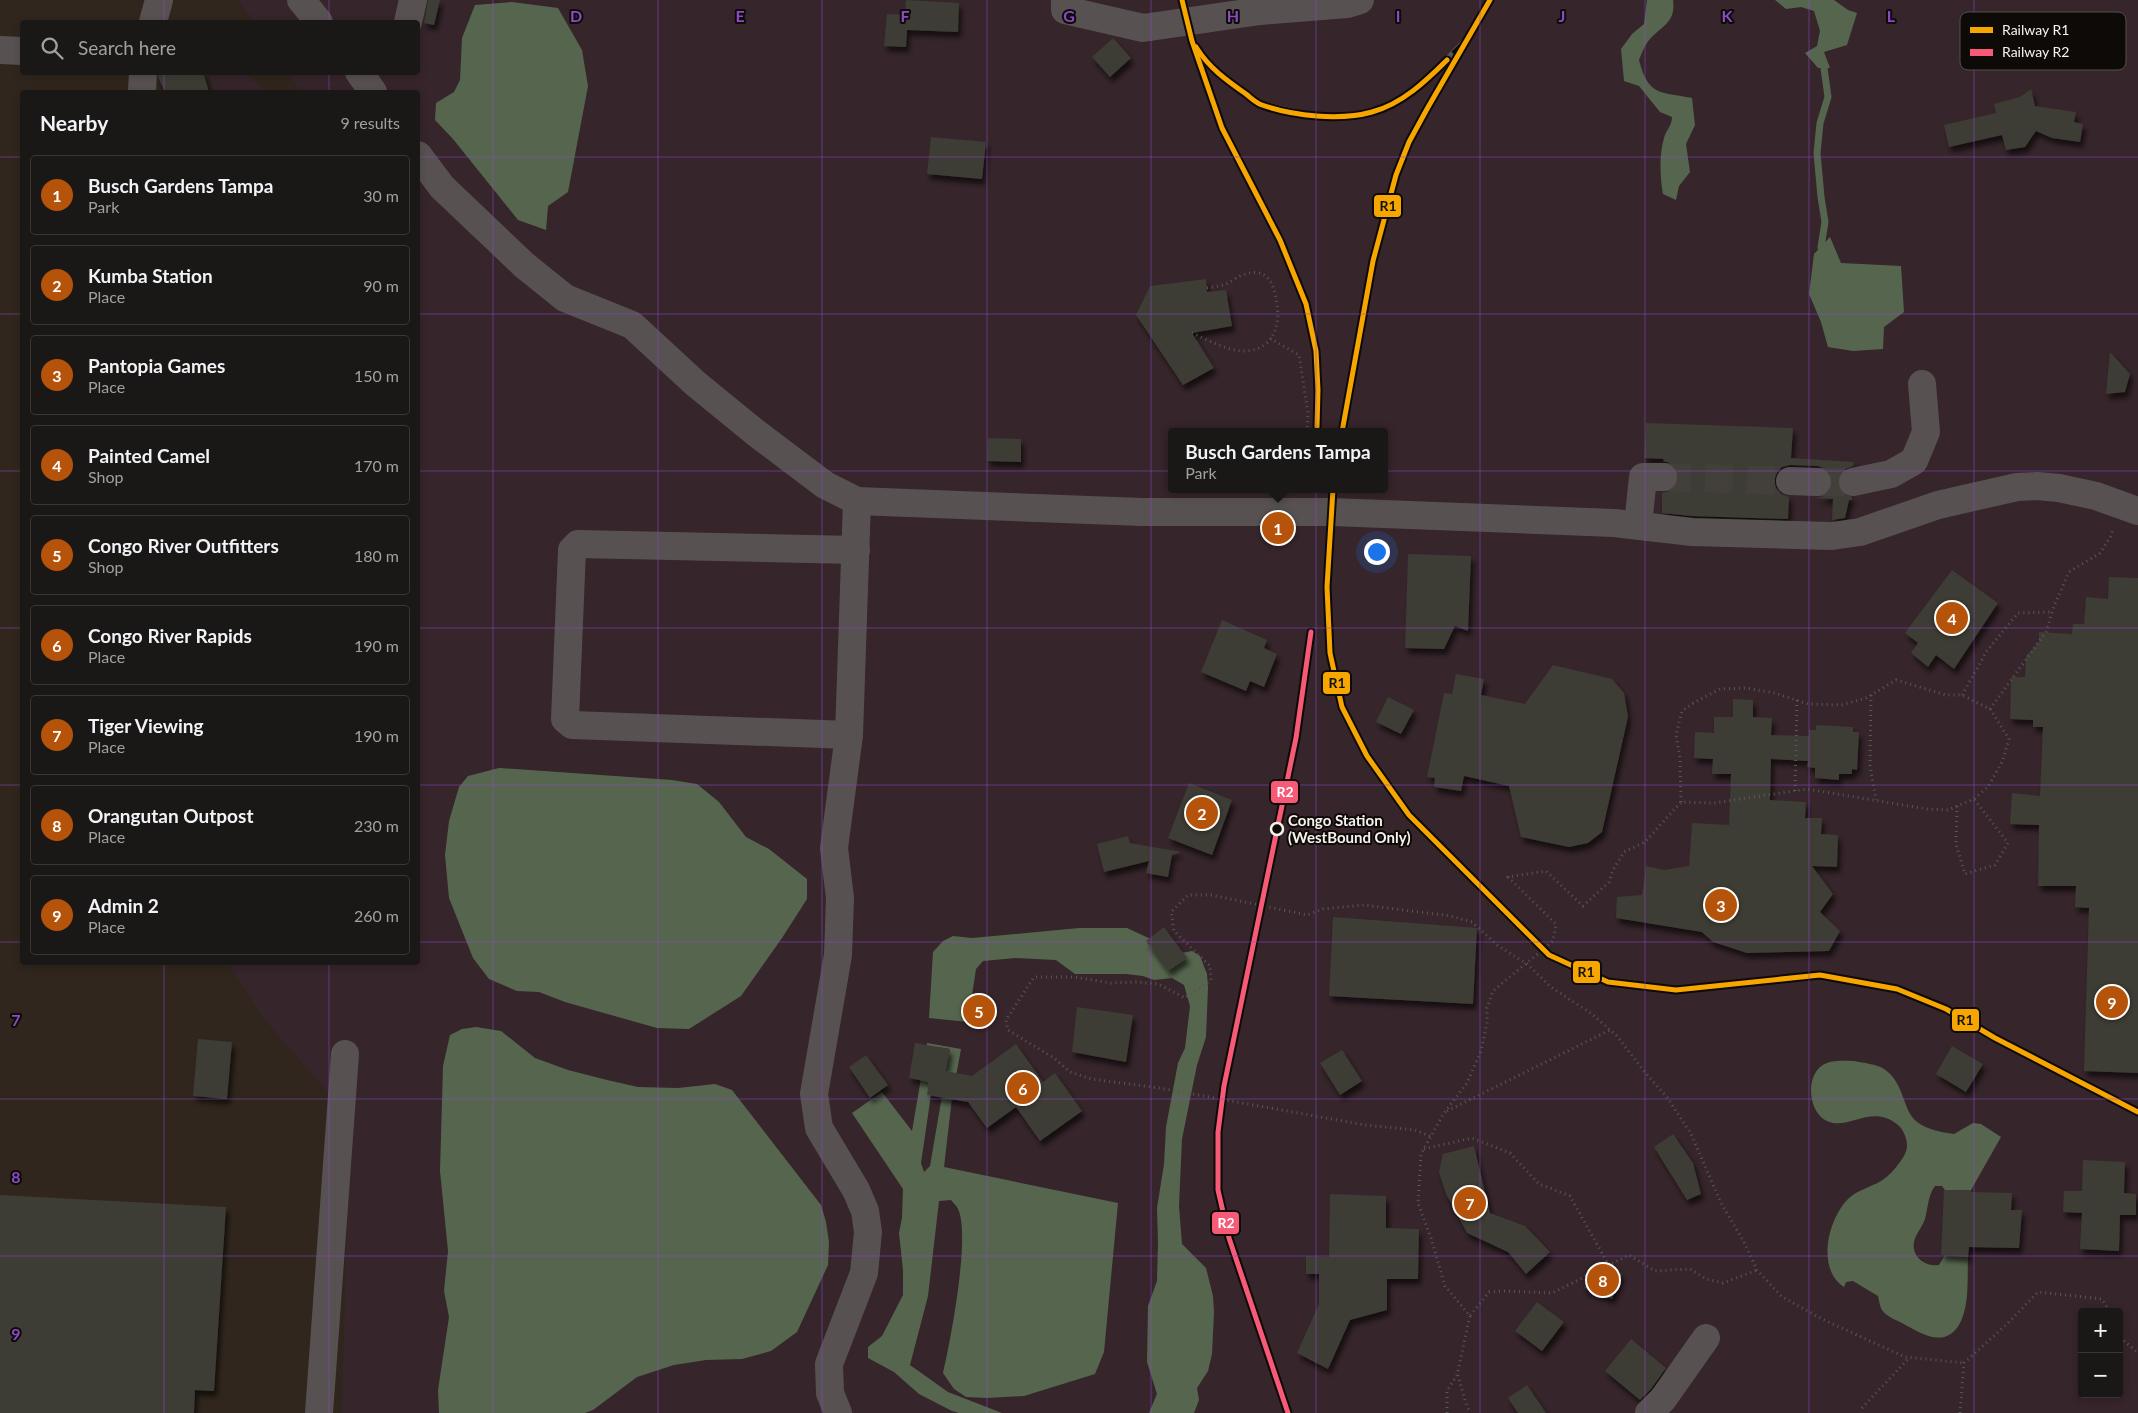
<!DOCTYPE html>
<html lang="en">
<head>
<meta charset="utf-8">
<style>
	:root { --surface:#1a1816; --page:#23211f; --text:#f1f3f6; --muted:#9fa0a1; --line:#383735; --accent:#b45309 }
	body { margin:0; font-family:Lato,sans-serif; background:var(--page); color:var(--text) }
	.controls { position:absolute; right:15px; bottom:15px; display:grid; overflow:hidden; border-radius:5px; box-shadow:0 2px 8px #0003 }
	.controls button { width:45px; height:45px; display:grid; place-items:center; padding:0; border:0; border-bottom:1px solid var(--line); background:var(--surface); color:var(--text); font:25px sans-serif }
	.you { position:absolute; left:1376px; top:551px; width:18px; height:18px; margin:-12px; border:4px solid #fff; border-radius:50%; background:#1a73e8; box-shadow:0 0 0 8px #1a73e833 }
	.badge { display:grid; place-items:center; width:32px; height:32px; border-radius:50%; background:var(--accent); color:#fff; font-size:16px; font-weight:700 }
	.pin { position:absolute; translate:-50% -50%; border:2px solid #fff; box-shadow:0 1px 5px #0006 }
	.popup { position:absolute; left:1168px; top:428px; width:220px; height:65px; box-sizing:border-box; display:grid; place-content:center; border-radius:5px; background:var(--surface); filter:drop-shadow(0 1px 4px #0005); font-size:16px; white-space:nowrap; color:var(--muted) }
	.popup b { font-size:19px; color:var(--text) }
	.popup::after { content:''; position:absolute; left:50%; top:100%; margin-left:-10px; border:10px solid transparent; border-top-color:var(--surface) }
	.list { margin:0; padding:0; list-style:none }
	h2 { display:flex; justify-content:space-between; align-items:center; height:65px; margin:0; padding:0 20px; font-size:21px }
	h2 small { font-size:16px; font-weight:400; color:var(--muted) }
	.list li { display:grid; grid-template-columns:32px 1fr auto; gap:15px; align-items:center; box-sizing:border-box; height:80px; margin:0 10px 10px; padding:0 10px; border:1px solid var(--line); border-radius:5px }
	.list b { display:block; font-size:19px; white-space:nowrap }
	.list p { margin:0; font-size:16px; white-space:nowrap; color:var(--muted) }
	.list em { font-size:16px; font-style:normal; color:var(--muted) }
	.icon { flex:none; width:28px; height:28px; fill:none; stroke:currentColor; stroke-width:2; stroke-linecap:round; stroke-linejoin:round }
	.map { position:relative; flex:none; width:2138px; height:1413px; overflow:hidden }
	.search { position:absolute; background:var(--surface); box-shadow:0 2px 8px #0003; left:20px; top:20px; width:400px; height:55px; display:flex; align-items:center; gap:12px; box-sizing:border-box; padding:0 18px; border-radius:5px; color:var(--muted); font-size:19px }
	.panel { position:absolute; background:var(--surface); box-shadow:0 2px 8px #0003; left:20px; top:90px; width:400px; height:875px; border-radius:5px }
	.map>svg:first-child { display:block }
	.built { fill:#30261d }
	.green { fill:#36252b; fill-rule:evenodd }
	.water { fill:#56664e; fill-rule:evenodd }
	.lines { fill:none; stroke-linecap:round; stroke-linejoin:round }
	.stream { stroke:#56664e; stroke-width:7 }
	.building { fill:#3e3c35; fill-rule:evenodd; filter:url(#shadow) }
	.minor-tunnel { stroke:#43403c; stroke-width:28; stroke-dasharray:28 14; stroke-linecap:butt }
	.path { stroke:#5a5755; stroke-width:3; stroke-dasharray:1 4; stroke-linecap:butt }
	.minor { stroke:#575251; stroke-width:28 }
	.rail-casing { stroke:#5a5654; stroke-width:5.5 }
	.rail { stroke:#0d0a08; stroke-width:4; stroke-dasharray:11; stroke-linecap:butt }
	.rail-1-casing { stroke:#0d0a08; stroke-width:9 }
	.rail-2-casing { stroke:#0d0a08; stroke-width:9 }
	.rail-1 { stroke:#f7a600; stroke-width:5 }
	.rail-2 { stroke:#f75a77; stroke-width:5 }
	.grid { fill:none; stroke:#8d4ac6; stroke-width:1; stroke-opacity:0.55 }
	.stop-dot { fill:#0d0a08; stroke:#f6f2ee; stroke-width:2.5 }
	.labels { text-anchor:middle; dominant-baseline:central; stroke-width:4; stroke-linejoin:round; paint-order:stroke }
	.stop-label { font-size:15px; font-weight:bold; fill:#f6f2ee; stroke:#0d0a08; text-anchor:start }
	.key { fill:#0d0a08; stroke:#53504d; stroke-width:1 }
	.key-label { font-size:14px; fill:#f6f2ee }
	.grid-label { font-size:16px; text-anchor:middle; font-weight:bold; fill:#8d4ac6; stroke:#0d0a08; stroke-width:4; stroke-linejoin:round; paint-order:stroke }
	.line-badge { stroke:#0d0a08; stroke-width:2 }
	.badge-label { font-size:14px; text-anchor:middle; font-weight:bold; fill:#fff }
	.pale-badge-label { font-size:14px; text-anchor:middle; font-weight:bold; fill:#111 }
</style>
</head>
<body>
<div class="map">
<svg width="2138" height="1413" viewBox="0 0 2138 1413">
	<defs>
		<filter id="shadow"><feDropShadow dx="3" dy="5.5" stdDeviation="2.5" flood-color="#0009"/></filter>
	</defs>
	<rect width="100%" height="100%" fill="#23201d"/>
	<path class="built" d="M0,0H238L253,22H22V72L287,73L300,92H22V962L378,963L361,1413H0Z"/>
	<g class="green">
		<path d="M238,0H2138V1413H342L349,1117L264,1019L228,963L418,962V92H300L287,73L418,72V22H253ZM1172,432H1384V489H1172ZM2082,1312H2119V1394H2082Z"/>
		<path d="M208,73H245L266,92H214Z"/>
	</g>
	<g class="water">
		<path d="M1647,0H1673C1676,22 1663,25 1650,39C1645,44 1642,53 1639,60C1648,96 1660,92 1692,98L1695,125L1686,144L1690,172L1679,186L1676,200L1663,194C1660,177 1659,155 1664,138C1666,130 1672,126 1672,117L1660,112L1639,86L1624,81L1621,49L1632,34L1644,24Z"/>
		<path d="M1775,0H1834L1848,10L1857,13L1847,45L1824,52L1830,68H1818L1805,53L1817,46L1820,31L1814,11L1801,7L1786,9Z"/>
		<path d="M512,2L558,8L582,50L588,86L568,192L548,206L546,230L518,220L453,139L435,120L436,103L454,92L460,80L462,38L475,5Z"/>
		<path d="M1830,237L1841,263L1901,266L1904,312L1884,327L1883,349L1853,351L1828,347L1821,322L1809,294L1814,254Z"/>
		<path d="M499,768L672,780L697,784L719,802L746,837L769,849L807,879V899L782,938L741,996L689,1029L657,1028L565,1002L539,992L517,991L489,979L473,958L449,898L445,855L449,821L459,787L468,776Z"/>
		<path d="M1079,928H1127L1181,953L1192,951L1200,956L1207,974L1208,988L1206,1037L1197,1065L1182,1139L1179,1206L1182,1244L1206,1268L1213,1296L1214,1312L1212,1354L1208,1371L1197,1388L1199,1400L1194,1413H1149L1157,1394L1147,1362L1148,1306L1157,1281L1158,1242L1157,1208L1164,1164L1166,1127L1178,1063L1185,1048L1190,1006L1184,985L1172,978L1154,980L1143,976L1126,974H1075L1056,960L1015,958L983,961L976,969L968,1022L929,1018L933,952L943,941L953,936L972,938Z"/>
		<path d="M476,1027L501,1031L535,1058L568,1070L607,1080L638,1087L678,1088L715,1084L732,1090L821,1205L826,1222L829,1242L828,1265L797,1332L771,1351L742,1359L706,1360L674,1365L637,1377L593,1410L585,1413H439L438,1390L449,1317L444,1291L448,1251L440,1171L443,1066L450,1035L462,1029Z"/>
		<path d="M927,1043L961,1049L952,1098L944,1167L1118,1203L1104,1352L1095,1374L1024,1396L987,1398L966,1397L954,1389L943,1373C950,1343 971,1235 958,1209C957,1206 953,1203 951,1200L939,1201L928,1296L910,1365L948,1392L1002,1413H959L952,1411L919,1394L894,1372L868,1358V1347L882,1336L903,1295V1270L899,1233L902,1218L903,1189L852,1113L882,1092L912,1131ZM938,1047L950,1049L930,1166L924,1172L921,1163Z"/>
		<path d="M1854,1061C1863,1063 1877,1064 1884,1069C1905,1083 1902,1110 1917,1122C1928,1130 1941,1132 1954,1134L1973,1123L1981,1124L2001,1137L1971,1190H1945L1942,1186H1935C1928,1195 1928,1208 1925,1219C1923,1225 1919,1230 1916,1236C1908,1253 1922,1267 1939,1265L1945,1255L1968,1257C1967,1278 1970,1306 1959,1325C1944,1349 1920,1333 1902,1323C1896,1320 1886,1316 1882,1310C1880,1307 1879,1300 1878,1296L1853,1281L1846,1282L1844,1287C1816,1269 1828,1219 1848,1199C1857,1190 1871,1187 1881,1181C1889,1176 1895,1169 1900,1162C1904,1157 1907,1151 1907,1145C1907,1138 1903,1129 1898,1125C1871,1102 1847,1133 1825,1120C1807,1109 1805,1071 1827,1063C1835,1060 1846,1061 1854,1061Z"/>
	</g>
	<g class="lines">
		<path class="stream" d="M1821,247L1825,222L1821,197L1817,153L1820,123L1828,97L1824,68"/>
	</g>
	<g class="building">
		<path d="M428,0H440L434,25L424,23Z"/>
		<path d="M906,0L959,3L958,32L907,30L906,47L884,46L887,14L905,15Z"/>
		<path d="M1113,38L1131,58L1110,77L1092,57Z"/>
		<path d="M159,72H203L209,92H165L158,77Z"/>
		<path d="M2031,89L2035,106L2076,112L2074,122L2083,124L2080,142L2052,138L2036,131L2025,147L2006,150L2002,135L1949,147L1944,125L1996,113L1994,104L2020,97Z"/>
		<path d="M931,137L986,142L982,179L927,174Z"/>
		<path d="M1206,279L1207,292L1226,290L1232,326L1192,333L1214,368L1183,385L1136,315L1150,286Z"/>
		<path d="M2110,352L2130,374L2125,392L2106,394Z"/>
		<path d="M1646,423L1793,428L1791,458L1854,462L1853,466L1843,470L1838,478V485L1841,492L1852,497V500H1849L1845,518L1832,520L1833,499L1789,497L1788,519L1691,516L1662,513V493L1670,491L1676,485L1679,477L1676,469L1670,463L1663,461L1664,459L1644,458ZM1791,465L1818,466L1826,469L1831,475L1833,482L1830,491L1824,496L1816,498L1789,497L1781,494L1776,488L1774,480L1777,473L1782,467Z"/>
		<path d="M988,438L1021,439V462L987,461Z"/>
		<path d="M1408,554L1471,556L1468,631L1455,626L1444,649L1405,648Z"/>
		<path d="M1952,570L1998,603L1954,669L1936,655L1928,667L1911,653L1918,643L1905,633Z"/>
		<path d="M2109,577L2138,578V1073L2084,1071L2089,908L2075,907L2076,886H2038L2039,825L2010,824L2012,793L2040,796L2043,727H2033V720L2010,719L2011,677H2025L2026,656L2039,642V632L2072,634L2073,624H2084L2086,597L2108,599Z"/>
		<path d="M1222,620L1267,640L1264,648L1277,654L1264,687L1250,681L1246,691L1201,672Z"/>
		<path d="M1553,665L1612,679L1624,693L1628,717L1602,832L1588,843L1569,847L1521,837L1509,786L1464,776L1461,791L1434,787L1435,778L1427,777L1444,693L1452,694L1456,674L1484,679L1481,695L1525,704Z"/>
		<path d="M1388,697L1414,710L1401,734L1376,722Z"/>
		<path d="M1733,699L1753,700V717L1772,718L1771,735L1809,736V730H1816V725L1853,727V732H1859L1857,770L1852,769V774H1839V780L1815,778V768L1807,767L1808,761L1771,759L1770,800L1806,802L1805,818H1822L1821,834L1838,835L1837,867L1812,866L1833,894L1820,912L1840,931L1829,951L1747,953L1713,942L1702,932L1616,918L1617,897L1642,895L1646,866L1664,870L1689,866L1692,823L1729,825L1731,774H1712L1713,759L1694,758L1695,732L1714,733V717H1733Z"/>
		<path d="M1189,783L1232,800L1212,855L1168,838Z"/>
		<path d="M1128,836L1130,843L1181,852L1172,855L1168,877L1146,873L1149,861L1104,872L1097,844Z"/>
		<path d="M1333,917L1477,928L1473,1004L1329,996Z"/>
		<path d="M1164,927L1187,958L1168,971L1146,941Z"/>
		<path d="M1077,1007L1133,1015L1126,1062L1072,1052Z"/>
		<path d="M198,1039L232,1042L227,1099L193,1096Z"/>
		<path d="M915,1043L950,1049L946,1071L972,1076L1016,1044L1043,1082L1055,1073L1082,1111L1040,1141L1016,1107L987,1128L968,1102L927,1095L929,1082L909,1078Z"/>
		<path d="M1952,1046L1983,1064L1966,1092L1936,1074Z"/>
		<path d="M1342,1050L1362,1081L1340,1095L1320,1063Z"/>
		<path d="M866,1055L888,1085L870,1098L849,1067Z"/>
		<path d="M1673,1134L1693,1163L1701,1194L1687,1200L1654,1147Z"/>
		<path d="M1474,1146L1490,1213L1525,1226L1550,1252L1526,1274L1508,1252L1467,1233L1446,1194L1439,1172L1443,1154Z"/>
		<path d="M2083,1160L2125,1162L2124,1193L2136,1194V1215H2120L2119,1251L2080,1249L2082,1213L2063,1212L2064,1191H2082Z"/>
		<path d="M1944,1190H1971V1192L2012,1193L2011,1210H2022L2019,1248L1969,1247L1968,1257L1941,1255Z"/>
		<path d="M1330,1194L1386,1196V1228L1419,1229L1418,1279H1387V1310L1350,1320L1328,1369L1297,1353L1319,1304V1274H1306V1256L1329,1257Z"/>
		<path d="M0,1195L226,1207L214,1391L195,1390L194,1413H0Z"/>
		<path d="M1593,1265L1622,1273L1612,1299L1584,1288Z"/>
		<path d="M1537,1302L1564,1322L1542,1351L1515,1331Z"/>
		<path d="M1631,1339L1666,1368L1651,1389L1640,1400L1605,1371Z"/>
		<path d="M1527,1385L1546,1413H1518L1508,1398Z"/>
	</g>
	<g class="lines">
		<g class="minor-tunnel">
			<path d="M1663,477L1790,481"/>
			<path d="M1817,482H1853"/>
		</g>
		<g class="path">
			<path d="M1207,288C1213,287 1220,286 1226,284C1231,282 1235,278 1240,276C1262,267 1272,276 1276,298C1279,314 1279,324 1271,339"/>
			<path d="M1192,333C1217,344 1248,364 1271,339L1299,355L1308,413L1307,432"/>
			<path d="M1871,695L1870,766L1876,800"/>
			<path d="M1962,695L1987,651L2018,613L2052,612"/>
			<path d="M1990,709L2046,632L2054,606L2069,572L2100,553L2111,536L2113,528"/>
			<path d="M1795,791L1797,700"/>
			<path d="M1681,802L1680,758L1676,735L1682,711L1695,702L1720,689L1746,688L1775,693L1808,704L1841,705L1866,698L1896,680L1946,695H1962L1990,709L2009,739L2002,762L1988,787L1974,799L1948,810L1927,809L1807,789L1714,803L1681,802L1645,842L1624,852L1613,870L1609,882L1583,906L1546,871L1508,877L1556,924L1553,941L1493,991L1487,1008V1023L1481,1051L1467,1083L1444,1113L1421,1154L1418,1203L1431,1238L1445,1286L1470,1316L1489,1292L1504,1291L1552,1293L1629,1255L1655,1271L1690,1269L1706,1279L1723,1283L1757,1270"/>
			<path d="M1957,806L1956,844L1965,874L1995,865L2008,843L1974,799"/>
			<path d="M1447,1111L1610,1030"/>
			<path d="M1430,1136L1415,1130L1365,1125L1159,1088L1091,1079L1070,1072L1054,1058L1008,1030L1006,1020L1034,977H1074L1111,983L1137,982L1158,984L1185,998L1211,980L1210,966L1174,931L1171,912L1188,895H1211L1307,915L1323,909L1364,905L1451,916L1472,922L1497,945L1527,964L1551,987L1592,1014L1617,1036L1643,1070L1667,1097L1691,1134L1721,1203L1744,1242L1757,1270L1781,1296L1822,1319L1905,1357L1964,1363"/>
			<path d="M1424,1149L1472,1138L1510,1153L1539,1184L1570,1196L1608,1264"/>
			<path d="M2119,1332L2123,1340L2138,1353"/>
			<path d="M1458,1375L1465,1401L1470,1413"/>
			<path d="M1862,1408L1909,1358"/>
			<path d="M1447,1413V1391L1457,1375L1470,1316"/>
			<path d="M1960,1413L1964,1363L2006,1325L2038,1292L2102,1299L2110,1312"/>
		</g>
		<g class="minor">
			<path d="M301,0L319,22"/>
			<path d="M1065,0V10L1143,28L1260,11L1347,4L1360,0"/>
			<path d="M153,22L159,0"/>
			<path d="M408,22L413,0"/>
			<path d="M0,50L22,51"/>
			<path d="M359,72L373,92"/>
			<path d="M142,92L143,72"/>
			<path d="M418,155L442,187L524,265L565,298L632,325L696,384L756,433L825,485L857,501L1142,512H1332L1614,523L1692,532L1832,536L1860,532L1938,505L2017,487L2037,486L2059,488L2096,496L2138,511"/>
			<path d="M1790,481L1817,482"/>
			<path d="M1853,482L1891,474L1914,461L1926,432L1922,384"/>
			<path d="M1638,525L1643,477H1663"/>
			<path d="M849,735L572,725L565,719L572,550L578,544L856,550"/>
			<path d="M319,1413L345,1054"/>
			<path d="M838,1413L830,1393L829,1364L864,1273L868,1232L865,1211L856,1190L819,1128L814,1094L838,955L840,898L834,848L849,735L857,501"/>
			<path d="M1649,1413L1663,1399L1706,1338"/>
		</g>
		<g class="rail-casing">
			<path id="rail" d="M1192,41L1210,66L1261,104L1310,115L1338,116L1372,112L1397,100L1423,83L1466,40L1490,0"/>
		</g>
		<use href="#rail" class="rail"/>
		<g class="rail-1-casing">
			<g id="rail-1">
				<path d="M1182,0L1192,41L1222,128L1280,240L1306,304L1316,351L1318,390L1317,427"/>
				<path d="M1196,47C1209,68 1226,80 1246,94C1251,98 1256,103 1262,105C1293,116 1340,121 1372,112C1402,104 1426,81 1447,60"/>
				<path d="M1342,432L1373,261L1396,175L1409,142L1427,109L1490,0"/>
				<path d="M1333,489L1327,587L1330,653L1342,707L1367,756L1409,815L1549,955L1608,982L1676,990L1820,975L1897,989L1946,1009L1995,1038L2138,1112"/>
			</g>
		</g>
		<g class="rail-2-casing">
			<path id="rail-2" d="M1288,1413L1229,1238L1218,1190V1132L1224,1086L1296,738L1311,632"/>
		</g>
		<use href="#rail-1" class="rail-1"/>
		<use href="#rail-2" class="rail-2"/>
	</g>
	<path class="grid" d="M164,0V22M329,0V22M493,0V1413M658,0V1413M822,0V1413M987,0V1413M1151,0V1413M1316,0V1413M1480,0V1413M1645,0V1413M1809,0V1413M1974,0V1413M164,72V92M329,72V92M0,157H22M418,157H2138M0,314H22M418,314H2138M0,471H22M418,471H2138M0,628H22M418,628H2138M0,785H22M418,785H2138M0,942H22M418,942H2138M164,962V1413M329,962V1413M0,1099H2138M0,1256H2138"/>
	<circle class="stop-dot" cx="1277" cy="829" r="6"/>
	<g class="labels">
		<g class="stop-label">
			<text x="1288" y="820">Congo Station<tspan x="1288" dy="17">(WestBound Only)</tspan></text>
		</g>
	</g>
	<rect x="1960" y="12" width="166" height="58" rx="8" class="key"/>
	<rect x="1970" y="27" width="23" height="6" fill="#f7a600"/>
	<rect x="1970" y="49" width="23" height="7" fill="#f75a77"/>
	<g class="key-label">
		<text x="2002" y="35">Railway R1</text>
		<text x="2002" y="57">Railway R2</text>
	</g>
	<g class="grid-label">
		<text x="576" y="22">D</text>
		<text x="740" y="22">E</text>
		<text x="905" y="22">F</text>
		<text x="1069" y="22">G</text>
		<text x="1233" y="22">H</text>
		<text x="1398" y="22">I</text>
		<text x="1562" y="22">J</text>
		<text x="1727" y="22">K</text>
		<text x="1891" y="22">L</text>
		<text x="16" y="1026">7</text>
		<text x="16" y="1183">8</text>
		<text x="16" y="1340">9</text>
	</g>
	<g class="line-badge">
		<rect x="1373" y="194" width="29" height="24" rx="5" fill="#f7a600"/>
		<rect x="1322" y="671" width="29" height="24" rx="5" fill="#f7a600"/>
		<rect x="1270" y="780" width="29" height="24" rx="5" fill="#f75a77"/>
		<rect x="1572" y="960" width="29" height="24" rx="5" fill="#f7a600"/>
		<rect x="1951" y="1008" width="29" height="24" rx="5" fill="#f7a600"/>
		<rect x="1211" y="1211" width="29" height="24" rx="5" fill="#f75a77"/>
	</g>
	<g class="badge-label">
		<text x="1285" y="797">R2</text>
		<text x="1226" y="1228">R2</text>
	</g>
	<g class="pale-badge-label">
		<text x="1388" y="211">R1</text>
		<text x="1337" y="688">R1</text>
		<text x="1586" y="977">R1</text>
		<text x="1965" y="1025">R1</text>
	</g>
</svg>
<div class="controls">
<button>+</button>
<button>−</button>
</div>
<div class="you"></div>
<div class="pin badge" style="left:1278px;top:528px">1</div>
<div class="popup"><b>Busch Gardens Tampa</b>Park</div>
<div class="pin badge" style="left:1202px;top:813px">2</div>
<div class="pin badge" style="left:1721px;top:905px">3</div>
<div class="pin badge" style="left:1952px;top:618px">4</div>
<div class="pin badge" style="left:979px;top:1011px">5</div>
<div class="pin badge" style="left:1023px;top:1088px">6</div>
<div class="pin badge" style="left:1470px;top:1203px">7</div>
<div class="pin badge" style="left:1603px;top:1280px">8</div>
<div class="pin badge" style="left:2112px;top:1002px">9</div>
<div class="search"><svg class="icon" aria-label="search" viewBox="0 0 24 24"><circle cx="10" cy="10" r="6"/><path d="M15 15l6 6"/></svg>Search here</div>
<section class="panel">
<h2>Nearby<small>9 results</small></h2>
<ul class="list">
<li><span class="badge">1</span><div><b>Busch Gardens Tampa</b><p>Park</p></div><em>30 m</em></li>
<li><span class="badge">2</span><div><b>Kumba Station</b><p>Place</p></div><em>90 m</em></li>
<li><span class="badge">3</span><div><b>Pantopia Games</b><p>Place</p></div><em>150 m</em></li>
<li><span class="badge">4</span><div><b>Painted Camel</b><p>Shop</p></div><em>170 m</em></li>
<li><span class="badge">5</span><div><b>Congo River Outfitters</b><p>Shop</p></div><em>180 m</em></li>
<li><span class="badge">6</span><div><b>Congo River Rapids</b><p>Place</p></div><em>190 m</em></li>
<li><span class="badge">7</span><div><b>Tiger Viewing</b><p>Place</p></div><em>190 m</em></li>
<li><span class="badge">8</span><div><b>Orangutan Outpost</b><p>Place</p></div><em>230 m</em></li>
<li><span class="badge">9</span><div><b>Admin 2</b><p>Place</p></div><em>260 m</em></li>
</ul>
</section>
</div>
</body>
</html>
